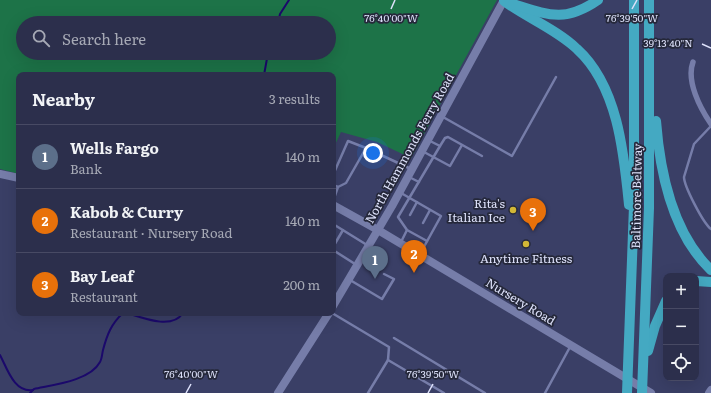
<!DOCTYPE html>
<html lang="en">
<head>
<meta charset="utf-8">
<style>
	:root { --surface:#2c2f4c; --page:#343753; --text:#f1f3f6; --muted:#a6a9b5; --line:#484a64; --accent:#8abfa5 }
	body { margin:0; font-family:Literata,serif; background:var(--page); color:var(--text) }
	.controls { position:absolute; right:12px; bottom:12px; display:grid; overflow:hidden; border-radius:8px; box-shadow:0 4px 16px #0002 }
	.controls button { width:36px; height:36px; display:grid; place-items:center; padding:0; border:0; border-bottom:1px solid var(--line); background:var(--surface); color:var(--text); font:20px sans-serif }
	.you { position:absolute; left:373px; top:153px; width:14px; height:14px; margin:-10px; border:3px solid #fff; border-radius:50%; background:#1a73e8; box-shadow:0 0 0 6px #1a73e833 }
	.badge { display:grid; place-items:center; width:26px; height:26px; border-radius:50%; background:var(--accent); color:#fff; font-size:13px; font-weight:700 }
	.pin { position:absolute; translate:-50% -33px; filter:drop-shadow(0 1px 2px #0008) }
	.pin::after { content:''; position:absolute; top:21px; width:14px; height:12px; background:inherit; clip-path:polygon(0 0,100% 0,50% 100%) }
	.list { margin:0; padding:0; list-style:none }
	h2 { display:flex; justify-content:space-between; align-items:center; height:52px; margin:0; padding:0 16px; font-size:17px }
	h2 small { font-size:13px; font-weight:400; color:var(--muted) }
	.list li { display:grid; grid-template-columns:26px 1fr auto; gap:12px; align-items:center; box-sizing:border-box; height:64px; padding:0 16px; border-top:1px solid var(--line) }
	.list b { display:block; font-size:15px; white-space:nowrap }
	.list p { margin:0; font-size:13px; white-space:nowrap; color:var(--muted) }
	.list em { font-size:13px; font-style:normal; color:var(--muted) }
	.icon { flex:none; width:22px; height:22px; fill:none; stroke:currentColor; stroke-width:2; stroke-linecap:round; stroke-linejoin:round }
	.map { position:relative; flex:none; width:711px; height:393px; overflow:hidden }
	.search { position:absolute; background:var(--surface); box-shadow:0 4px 16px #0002; left:16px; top:16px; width:320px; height:44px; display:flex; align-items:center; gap:10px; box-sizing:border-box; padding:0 14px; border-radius:22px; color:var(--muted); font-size:15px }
	.panel { position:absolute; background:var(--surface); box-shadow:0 4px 16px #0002; left:16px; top:72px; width:320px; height:244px; border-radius:8px }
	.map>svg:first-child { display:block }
	.green { fill:#1d7348; fill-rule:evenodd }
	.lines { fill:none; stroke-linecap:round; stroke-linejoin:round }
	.stream { stroke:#1b096b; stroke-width:2 }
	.lane { stroke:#767da9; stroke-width:2.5 }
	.street { stroke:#767da9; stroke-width:5.5 }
	.secondary { stroke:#767da9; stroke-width:8 }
	.highway { stroke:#44a9c2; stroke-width:10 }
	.ticks { fill:none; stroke:#dde1fa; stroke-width:1.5 }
	.poi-dot { fill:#d2b736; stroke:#25283a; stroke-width:1.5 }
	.labels { text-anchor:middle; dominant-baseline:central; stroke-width:3.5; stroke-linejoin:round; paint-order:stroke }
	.street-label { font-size:12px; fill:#dde1fa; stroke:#25283a }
	.poi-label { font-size:12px; fill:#dde1fa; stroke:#25283a; text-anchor:end }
	.ticks-label { font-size:10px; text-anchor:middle; fill:#dde1fa; stroke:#25283a; stroke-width:3.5; stroke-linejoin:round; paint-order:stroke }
</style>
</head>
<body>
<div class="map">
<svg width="711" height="393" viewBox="0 0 711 393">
	<rect width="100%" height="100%" fill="#3a3f66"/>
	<path class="green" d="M0,0H497L411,158L377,142L341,132L333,149V75H19V174L0,169ZM23,23H329V53H23Z"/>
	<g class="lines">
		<g class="stream">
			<path d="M278,23L280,14L289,0"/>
			<path d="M264,75L268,53"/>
			<path d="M127,313C143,318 172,330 183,313"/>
			<path d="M0,355C7,368 14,393 33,390"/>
			<path d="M30,393L34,389C52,385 90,381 100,362C102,359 102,354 103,350C107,335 111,324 123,313"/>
		</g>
		<g class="lane">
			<path d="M443,117L512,156L556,77"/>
			<path d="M711,126L694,144L684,177C684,186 703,223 711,229"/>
			<path d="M430,141L440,146L445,138L448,137L482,156"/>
			<path d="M424,152L450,166L462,145"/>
			<path d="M333,175L348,141L366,148L411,169"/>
			<path d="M409,177L419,182"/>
			<path d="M333,185L338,187L333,201"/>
			<path d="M338,187L346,183L366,148"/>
			<path d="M401,193L441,216L420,254"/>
			<path d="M410,215L417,202"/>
			<path d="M423,223L430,210"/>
			<path d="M333,224L367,245"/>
			<path d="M427,241L407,230L398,217L440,146"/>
			<path d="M401,242L407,230"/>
			<path d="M333,247L343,230"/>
			<path d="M333,250L355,264"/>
			<path d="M361,260L378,269"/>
			<path d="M350,280L382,299L394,279L384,274"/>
			<path d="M332,313L389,347L388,360L368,393"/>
			<path d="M394,338L485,393"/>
			<path d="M388,360L444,393"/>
			<path d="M545,393L570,347"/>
		</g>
		<path class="street" d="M693,62C686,81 700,108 711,124"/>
		<g class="secondary">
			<path d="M0,174L19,178"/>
			<path d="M333,205L378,230L651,393"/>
			<path d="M333,306L392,206L504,0"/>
			<path d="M278,393L329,313"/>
			<path d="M709,393L711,390"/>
		</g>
		<g class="highway">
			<path d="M504,1C527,18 556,29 577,49C618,86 624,154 629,205"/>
			<path d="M513,4C548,15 565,23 598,0"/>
			<path d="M656,121C660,173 672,233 711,270"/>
			<path d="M696,281L711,282"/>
			<path d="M648,351L655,326L666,301"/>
			<path d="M627,393L634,206V0"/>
			<path d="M642,393L649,208V0"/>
		</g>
	</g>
	<path class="ticks" d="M391,9L395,0M632,9L637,0M702,44L711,48M186,393L191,384M428,393L433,384"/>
	<g class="poi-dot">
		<circle cx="513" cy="210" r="4"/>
		<circle cx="526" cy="244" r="4"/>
	</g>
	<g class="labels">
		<g class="street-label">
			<text transform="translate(409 148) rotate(-61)">North Hammonds Ferry Road</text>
			<text transform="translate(636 196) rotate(-89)">Baltimore Beltway</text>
			<text transform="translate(521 301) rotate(31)">Nursery Road</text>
		</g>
		<g class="poi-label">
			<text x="505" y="203">Rita's<tspan x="505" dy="14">Italian Ice</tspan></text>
			<text x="526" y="258" text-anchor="middle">Anytime Fitness</text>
		</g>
	</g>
	<g class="ticks-label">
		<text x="391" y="22">76°40'00"W</text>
		<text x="632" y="22">76°39'50"W</text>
		<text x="668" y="47">39°13'40"N</text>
		<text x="191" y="378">76°40'00"W</text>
		<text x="433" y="378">76°39'50"W</text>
	</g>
</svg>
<div class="controls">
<button>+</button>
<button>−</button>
<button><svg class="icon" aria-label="locate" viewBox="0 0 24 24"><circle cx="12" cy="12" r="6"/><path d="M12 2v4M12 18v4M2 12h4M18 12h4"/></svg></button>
</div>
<div class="you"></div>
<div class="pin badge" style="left:375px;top:279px;background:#5c6f8a">1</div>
<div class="pin badge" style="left:414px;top:273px;background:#e8710a">2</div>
<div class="pin badge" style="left:533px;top:231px;background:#e8710a">3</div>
<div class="search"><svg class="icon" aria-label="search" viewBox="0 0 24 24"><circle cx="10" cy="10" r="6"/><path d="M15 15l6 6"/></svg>Search here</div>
<section class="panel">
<h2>Nearby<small>3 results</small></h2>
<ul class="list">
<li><span class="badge" style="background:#5c6f8a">1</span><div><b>Wells Fargo</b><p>Bank</p></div><em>140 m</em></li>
<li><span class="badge" style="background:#e8710a">2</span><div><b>Kabob &amp; Curry</b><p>Restaurant · Nursery Road</p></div><em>140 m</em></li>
<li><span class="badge" style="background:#e8710a">3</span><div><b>Bay Leaf</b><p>Restaurant</p></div><em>200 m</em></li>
</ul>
</section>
</div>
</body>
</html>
